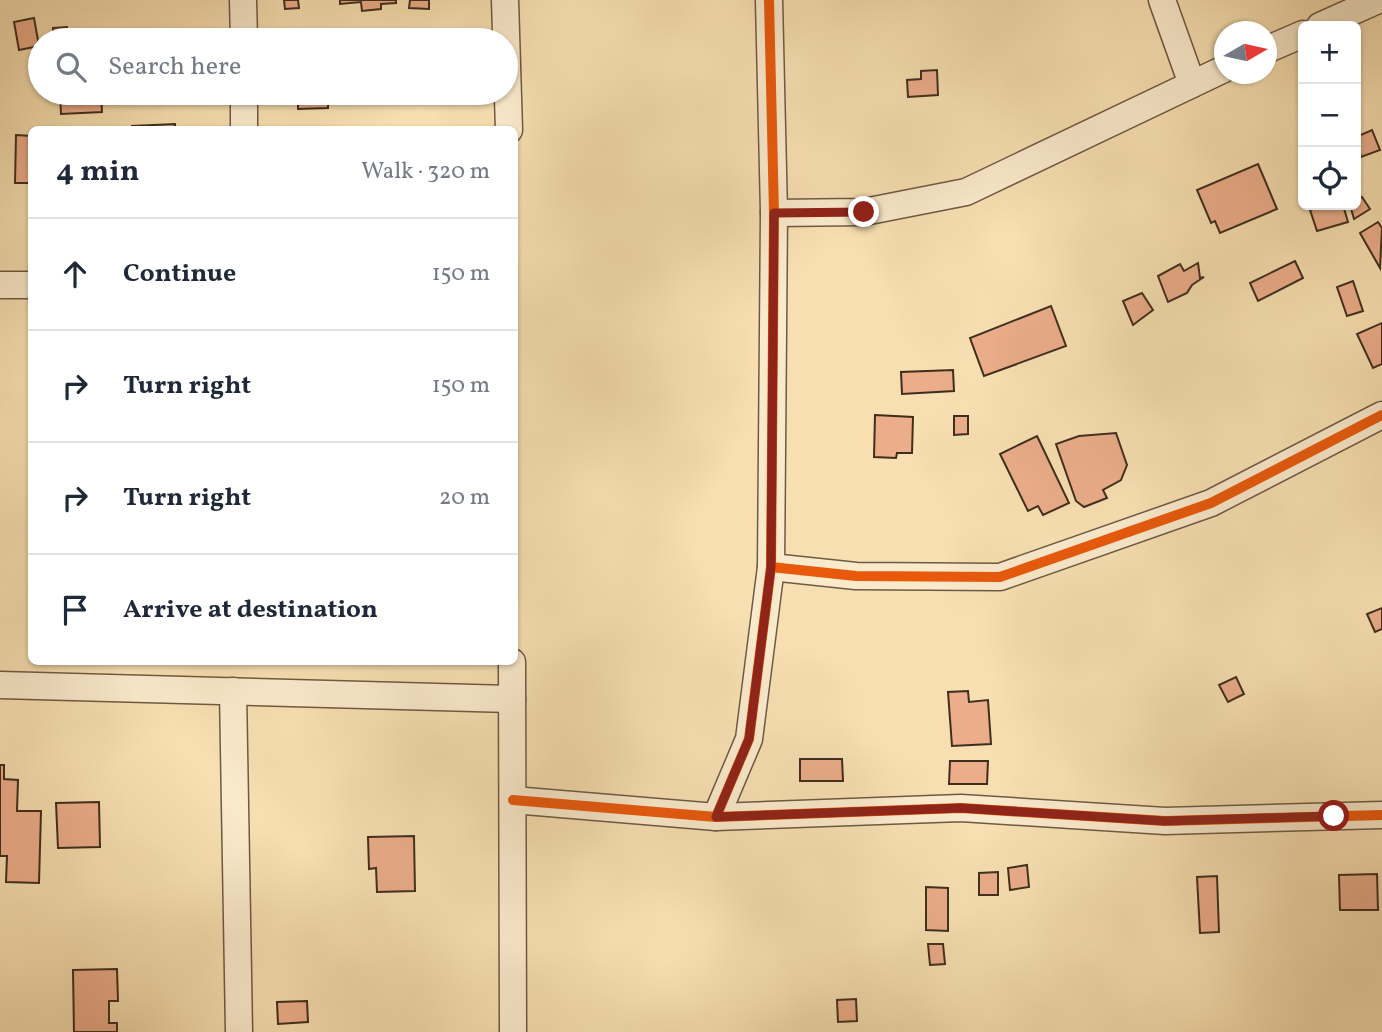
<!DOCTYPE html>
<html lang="en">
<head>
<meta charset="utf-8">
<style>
	:root { --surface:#fff; --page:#f2f2f3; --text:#1f2937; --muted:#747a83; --line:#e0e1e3 }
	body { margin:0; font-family:Vollkorn,serif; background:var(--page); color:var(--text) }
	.controls { position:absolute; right:21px; top:21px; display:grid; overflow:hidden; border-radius:10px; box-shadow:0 2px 5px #0004 }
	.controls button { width:63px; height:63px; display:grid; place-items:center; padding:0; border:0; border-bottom:2px solid var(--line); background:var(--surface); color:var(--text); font:35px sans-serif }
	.compass { position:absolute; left:1214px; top:21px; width:63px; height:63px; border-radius:50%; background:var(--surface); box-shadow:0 2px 5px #0004; rotate:81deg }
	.stop { position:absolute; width:21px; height:21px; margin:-16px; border:5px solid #8f2418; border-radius:50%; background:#fff }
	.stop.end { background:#8f2418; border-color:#fff; box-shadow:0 2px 7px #0008 }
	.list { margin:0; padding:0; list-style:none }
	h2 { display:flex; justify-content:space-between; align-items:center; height:91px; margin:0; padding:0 28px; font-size:30px }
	h2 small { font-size:23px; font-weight:400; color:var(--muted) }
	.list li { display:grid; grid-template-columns:46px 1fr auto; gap:21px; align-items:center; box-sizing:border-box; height:112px; padding:0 28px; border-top:2px solid var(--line) }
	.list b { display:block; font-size:26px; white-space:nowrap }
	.list em { font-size:23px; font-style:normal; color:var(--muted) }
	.icon { flex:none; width:38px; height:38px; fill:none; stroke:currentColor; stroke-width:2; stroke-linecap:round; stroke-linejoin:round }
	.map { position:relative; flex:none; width:1382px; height:1032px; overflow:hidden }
	.search { position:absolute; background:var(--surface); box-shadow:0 2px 5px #0004; left:28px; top:28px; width:490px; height:77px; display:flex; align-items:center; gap:18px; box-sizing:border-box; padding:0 24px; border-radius:38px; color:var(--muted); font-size:26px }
	.panel { position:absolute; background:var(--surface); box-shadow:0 2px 5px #0004; left:28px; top:126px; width:490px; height:539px; border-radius:10px }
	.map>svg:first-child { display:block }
	.building { fill:#ebad8a; stroke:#402e1d; stroke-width:2 }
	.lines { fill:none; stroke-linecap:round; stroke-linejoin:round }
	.minor-casing { stroke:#6e5a42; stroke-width:29 }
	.minor { stroke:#faeacc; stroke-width:26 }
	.cycleway-casing { stroke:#faeacc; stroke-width:15 }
	.cycleway { stroke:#e8590c; stroke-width:10 }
	.route { stroke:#8f2418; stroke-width:9 }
</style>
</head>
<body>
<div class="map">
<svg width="1382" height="1032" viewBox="0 0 1382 1032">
	<rect width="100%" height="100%" fill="#f7dfb1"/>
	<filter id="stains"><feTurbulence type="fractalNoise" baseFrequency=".00286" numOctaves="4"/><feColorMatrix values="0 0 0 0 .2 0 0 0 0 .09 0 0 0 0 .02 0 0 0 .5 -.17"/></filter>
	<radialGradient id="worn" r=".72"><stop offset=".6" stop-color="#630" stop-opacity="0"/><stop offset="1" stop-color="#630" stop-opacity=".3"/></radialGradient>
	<g class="building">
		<path d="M284,0H298L299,8L285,9Z"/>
		<path d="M340,0H396V3L381,4V9L362,11L361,2L340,4Z"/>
		<path d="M410,0H429V9L409,8Z"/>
		<path d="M34,18L39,46L19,50L14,22Z"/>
		<path d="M67,27V40H53V28Z"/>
		<path d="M937,70L938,95L908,97L907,80L921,79V71Z"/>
		<path d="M60,93H101L102,112L61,114Z"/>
		<path d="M287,93H328V108L298,109V102H287Z"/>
		<path d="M175,124V130H132V126Z"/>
		<path d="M1372,130L1380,150L1361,157L1356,137Z"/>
		<path d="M16,135L32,136V183H15Z"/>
		<path d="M1258,164L1277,209L1220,233L1215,221L1211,223L1197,190Z"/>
		<path d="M1362,197L1370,209L1354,219L1350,205H1356V199Z"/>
		<path d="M1326,205H1343L1348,222L1317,231L1310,210Z"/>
		<path d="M1378,222L1382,228L1380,268L1360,233Z"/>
		<path d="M1295,261L1303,278L1258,301L1250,283Z"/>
		<path d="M1198,263L1200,278L1204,277L1192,285L1187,293L1168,302L1158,276L1180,264L1184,271Z"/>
		<path d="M1353,281L1363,311L1347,316L1337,287Z"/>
		<path d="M1142,293L1153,310L1133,325L1123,301Z"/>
		<path d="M1051,306L1066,346L984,376L970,338Z"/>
		<path d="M1382,323V364L1373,368L1357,334Z"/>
		<path d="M953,370L954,391L902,394L901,372Z"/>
		<path d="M875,415L913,417L912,453H897L896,458L874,457Z"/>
		<path d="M954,416H968V434L954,435Z"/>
		<path d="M1116,433L1127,465L1121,480L1103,490L1107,498L1084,507L1076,501L1056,444L1079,436Z"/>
		<path d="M1037,436L1069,503L1043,515L1038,506L1028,511L1000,454Z"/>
		<path d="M1382,608V629L1375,632L1367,614Z"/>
		<path d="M1236,677L1244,694L1228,702L1219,685Z"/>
		<path d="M968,691L969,702L988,700L991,744L952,746L948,692Z"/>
		<path d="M800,759H842L843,781H800Z"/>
		<path d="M950,761H988L987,784H949Z"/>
		<path d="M0,765H4V779L18,780L17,811H41L39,883L6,882L7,856H0Z"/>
		<path d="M99,802L100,847L58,848L56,803Z"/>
		<path d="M414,836L415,891L377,892L376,868L369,869L368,837Z"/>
		<path d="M1027,865L1029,887L1010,890L1008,868Z"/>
		<path d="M998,872V895H979V873Z"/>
		<path d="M1377,874L1378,910H1340L1339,875Z"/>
		<path d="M1217,876L1219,932L1200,933L1197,877Z"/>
		<path d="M926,887L948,888V931L926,930Z"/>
		<path d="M928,944H943L945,964L930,965Z"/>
		<path d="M117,969L118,1001H109V1023H117V1032H74L73,970Z"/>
		<path d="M856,999L857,1021L838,1022L837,1000Z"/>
		<path d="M307,1001L308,1022L278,1024L277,1002Z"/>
	</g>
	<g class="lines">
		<g class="minor-casing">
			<g id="minor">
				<path d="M243,0L244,40"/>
				<path d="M505,0L509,130"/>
				<path d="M1162,0L1192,84"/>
				<path d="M1320,26L1378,0"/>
				<path d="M1266,50L1303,34"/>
				<path d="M244,93V130"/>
				<path d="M774,213L864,212L966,192L1224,69"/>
				<path d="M0,285H32"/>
				<path d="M771,567L856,576L1000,577L1211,503L1382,415"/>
				<path d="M512,662L513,1032"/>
				<path d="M0,685L512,699"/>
				<path d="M233,691L239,1032"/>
				<path d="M513,800L716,817L961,808L1165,821L1382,815"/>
				<path d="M716,817L749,739L771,567L774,213L769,0"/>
			</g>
		</g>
		<use href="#minor" class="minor"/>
		<g class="cycleway-casing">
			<g id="cycleway">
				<path d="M771,567L856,576L1000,577L1211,503L1382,415"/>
				<path d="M513,800L716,817L961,808L1165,821L1382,815"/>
				<path d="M716,817L749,739L771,567L774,213L769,0"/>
			</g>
		</g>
		<use href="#cycleway" class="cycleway"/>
	</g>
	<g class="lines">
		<path class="route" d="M864,212L774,213L771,567L749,739L716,817L961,808L1165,821L1334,816"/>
	</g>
	<rect width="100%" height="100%" filter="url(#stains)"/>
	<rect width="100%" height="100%" fill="url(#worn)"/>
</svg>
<div class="controls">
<button>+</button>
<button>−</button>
<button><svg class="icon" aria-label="locate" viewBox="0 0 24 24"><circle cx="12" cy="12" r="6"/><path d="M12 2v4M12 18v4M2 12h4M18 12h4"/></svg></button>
</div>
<svg class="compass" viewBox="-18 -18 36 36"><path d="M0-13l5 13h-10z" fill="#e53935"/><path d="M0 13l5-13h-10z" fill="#747a83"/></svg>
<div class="stop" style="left:1334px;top:816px"></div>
<div class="stop end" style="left:864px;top:212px"></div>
<div class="search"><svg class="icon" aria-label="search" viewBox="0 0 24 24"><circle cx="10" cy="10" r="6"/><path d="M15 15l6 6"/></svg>Search here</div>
<section class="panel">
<h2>4 min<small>Walk · 320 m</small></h2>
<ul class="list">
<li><svg class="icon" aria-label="ahead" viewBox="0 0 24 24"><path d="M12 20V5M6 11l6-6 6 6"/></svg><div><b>Continue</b></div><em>150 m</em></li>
<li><svg class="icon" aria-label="right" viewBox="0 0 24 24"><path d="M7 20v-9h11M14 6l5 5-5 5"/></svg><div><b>Turn right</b></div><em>150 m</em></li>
<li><svg class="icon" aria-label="right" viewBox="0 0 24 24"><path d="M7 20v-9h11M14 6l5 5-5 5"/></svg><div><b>Turn right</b></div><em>20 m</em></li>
<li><svg class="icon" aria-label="arrive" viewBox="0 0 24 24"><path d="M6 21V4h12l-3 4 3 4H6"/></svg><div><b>Arrive at destination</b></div></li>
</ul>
</section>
</div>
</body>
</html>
